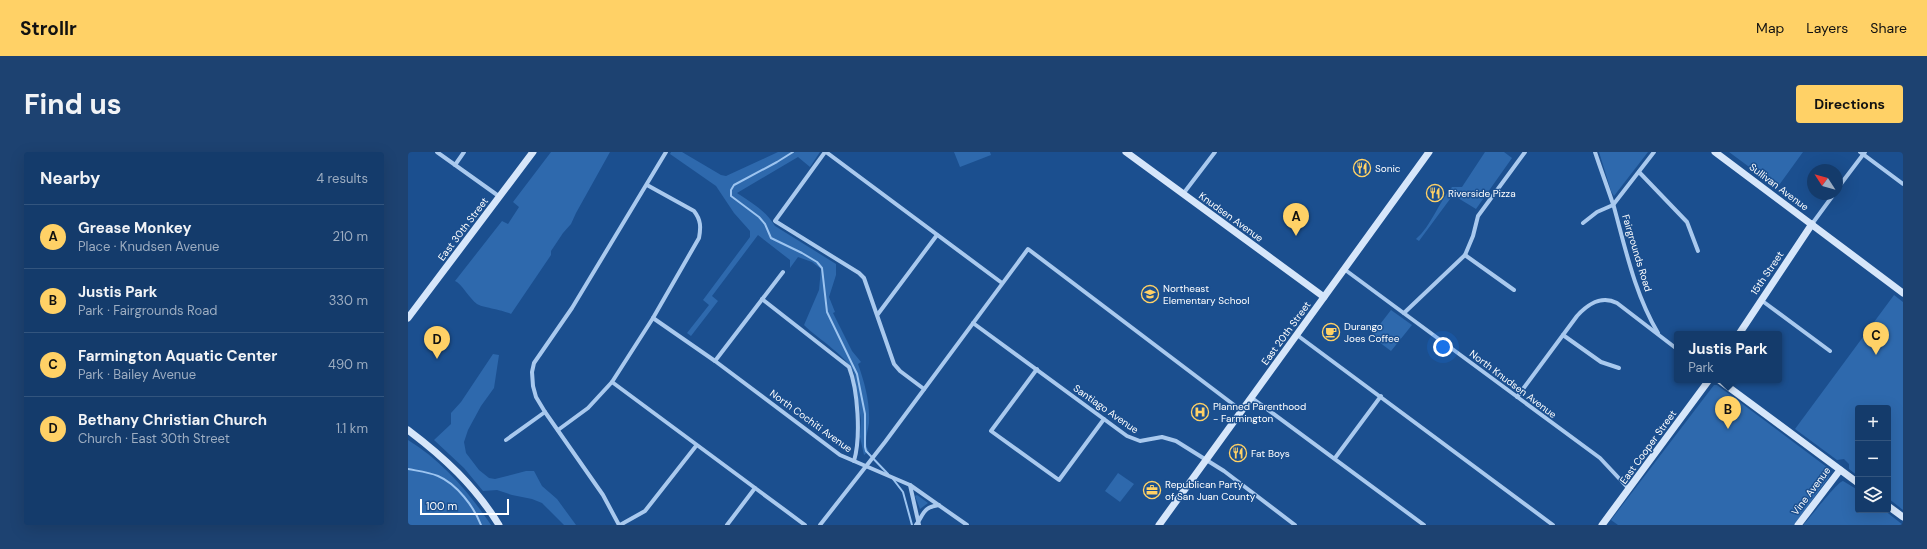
<!DOCTYPE html>
<html lang="en">
<head>
<meta charset="utf-8">
<style>
	:root { --surface:#143b6b; --page:#1d4271; --text:#f1f3f6; --muted:#9dadc1; --line:#33557e; --accent:#ffd166 }
	body { margin:0; font-family:"DM Sans",sans-serif; background:var(--page); color:var(--text) }
	.controls { position:absolute; right:12px; bottom:12px; display:grid; overflow:hidden; border-radius:4px; box-shadow:0 4px 16px #0002 }
	.controls button { width:36px; height:36px; display:grid; place-items:center; padding:0; border:0; border-bottom:1px solid var(--line); background:var(--surface); color:var(--text); font:20px sans-serif }
	.compass { position:absolute; left:1399px; top:12px; width:36px; height:36px; border-radius:50%; background:var(--surface); box-shadow:0 4px 16px #0002; rotate:306deg }
	.scale { position:absolute; left:12px; bottom:10px; width:89px; box-sizing:border-box; padding-left:4px; border:2px solid #fff; border-top:0; font-size:11px; line-height:14px; white-space:nowrap; color:#fff; -webkit-text-stroke:3px #1b4f8f; paint-order:stroke }
	.you { position:absolute; left:1035px; top:195px; width:14px; height:14px; margin:-10px; border:3px solid #fff; border-radius:50%; background:#1a73e8; box-shadow:0 0 0 6px #1a73e833 }
	.badge { display:grid; place-items:center; width:26px; height:26px; border-radius:50%; background:var(--accent); color:#111; font-size:13px; font-weight:700 }
	.pin { position:absolute; translate:-50% -33px; filter:drop-shadow(0 1px 2px #0008) }
	.pin::after { content:''; position:absolute; top:21px; width:14px; height:12px; background:inherit; clip-path:polygon(0 0,100% 0,50% 100%) }
	.popup { position:absolute; left:1266px; top:179px; width:108px; height:52px; box-sizing:border-box; display:grid; place-content:center; border-radius:4px; background:var(--surface); filter:drop-shadow(0 1px 3px #0005); font-size:13px; white-space:nowrap; color:var(--muted) }
	.popup b { font-size:15px; color:var(--text) }
	.popup::after { content:''; position:absolute; left:50%; top:100%; margin-left:-8px; border:8px solid transparent; border-top-color:var(--surface) }
	.list { margin:0; padding:0; list-style:none }
	h2 { display:flex; justify-content:space-between; align-items:center; height:52px; margin:0; padding:0 16px; font-size:17px }
	h2 small { font-size:13px; font-weight:400; color:var(--muted) }
	.list li { display:grid; grid-template-columns:26px 1fr auto; gap:12px; align-items:center; box-sizing:border-box; height:64px; padding:0 16px; border-top:1px solid var(--line) }
	.list b { display:block; font-size:15px; white-space:nowrap }
	.list p { margin:0; font-size:13px; white-space:nowrap; color:var(--muted) }
	.list em { font-size:13px; font-style:normal; color:var(--muted) }
	.icon { flex:none; width:22px; height:22px; fill:none; stroke:currentColor; stroke-width:2; stroke-linecap:round; stroke-linejoin:round }
	.map { position:relative; flex:none; width:1495px; height:373px; overflow:hidden; border-radius:4px }
	header { display:flex; align-items:center; gap:24px; box-sizing:border-box; height:56px; padding:0 20px; background:var(--accent); color:#111 }
	header strong { font-size:19px }
	nav { display:flex; gap:22px; margin-inline-start:auto; font-size:14px }
	.intro { display:flex; align-items:center; justify-content:space-between; box-sizing:border-box; height:96px; padding:0 24px }
	h1 { margin:0; font-size:28px }
	.button { padding:10px 18px; border-radius:4px; background:var(--accent); color:#111; font-size:14px; font-weight:700 }
	main { display:flex; gap:24px; padding:0 24px }
	aside { flex:1; background:var(--surface); border-radius:4px; box-shadow:0 4px 16px #0002 }
	.map>svg:first-child { display:block }
	.green { fill:#2e69ad }
	.lines { fill:none; stroke-linecap:round; stroke-linejoin:round }
	.stream { stroke:#9cc4f0; stroke-width:2 }
	.street { stroke:#a9c9ee; stroke-width:4 }
	.secondary { stroke:#d6e6fa; stroke-width:7 }
	.labels { text-anchor:middle; dominant-baseline:central; stroke-width:3; stroke-linejoin:round; paint-order:stroke }
	.poi-label { font-size:10px; fill:#fff; stroke:#1b4f8f; text-anchor:start }
	.street-label { font-size:10px; fill:#fff; stroke:#1b4f8f }
</style>
</head>
<body>
<header>
<strong>Strollr</strong>
<nav><a>Map</a><a>Layers</a><a>Share</a></nav>
</header>
<div class="intro"><h1>Find us</h1><a class="button">Directions</a></div>
<main>
<aside>
<h2>Nearby<small>4 results</small></h2>
<ul class="list">
<li><span class="badge">A</span><div><b>Grease Monkey</b><p>Place · Knudsen Avenue</p></div><em>210 m</em></li>
<li><span class="badge">B</span><div><b>Justis Park</b><p>Park · Fairgrounds Road</p></div><em>330 m</em></li>
<li><span class="badge">C</span><div><b>Farmington Aquatic Center</b><p>Park · Bailey Avenue</p></div><em>490 m</em></li>
<li><span class="badge">D</span><div><b>Bethany Christian Church</b><p>Church · East 30th Street</p></div><em>1.1 km</em></li>
</ul>
</aside>
<div class="map">
<svg width="1495" height="373" viewBox="0 0 1495 373">
	<rect width="100%" height="100%" fill="#1b4f8f"/>
	<g class="green">
		<path d="M143,0H202L168,61L163,72L155,81L143,99V103L103,162C95,158 73,155 69,152C61,146 54,132 47,129L94,69L100,72L111,55L105,50Z"/>
		<path d="M263,0H274L313,23L318,24L370,0H412L402,15L390,5L329,41C344,51 358,59 367,74L428,112V123L421,145L427,160L425,161L444,199L453,210L450,212C457,232 462,250 461,271C460,279 455,292 461,299L456,303L452,285L453,268L446,221C439,204 410,187 396,173L411,138L413,117L404,110L390,105L382,116V108L350,83L304,144L310,149L283,184L279,181L301,153L295,148L342,85V79L326,61L308,34L262,2Z"/>
		<path d="M546,0H582L583,3L552,15Z"/>
		<path d="M1077,0H1096L1104,6L1068,57L1045,43L1011,89L1008,87C1024,73 1030,51 1044,35H1054Z"/>
		<path d="M1191,0H1240L1206,44L1203,39Z"/>
		<path d="M1321,0H1395L1369,36L1353,24V20H1348Z"/>
		<path d="M1486,143L1495,150V358L1480,346V256H1450V324L1441,317V312L1436,307L1429,308L1387,277Z"/>
		<path d="M983,158L1004,173L983,199L963,184Z"/>
		<path d="M85,202L91,203L86,236L73,254L60,278L56,290L58,301L71,318L81,326L87,327L118,319H126L134,334L149,347L168,373H156L134,351L124,347L104,343L89,338L75,339L56,316L26,288L43,272V261L53,250Z"/>
		<path d="M1306,233H1309L1420,316L1422,320L1421,325L1386,373H1210L1203,368Z"/>
		<path d="M0,288C34,309 61,340 83,373H0Z"/>
		<path d="M710,321L726,332L712,350L697,339Z"/>
		<path d="M1435,329L1450,338V358H1476L1495,373H1395C1403,365 1429,330 1435,329Z"/>
		<path d="M509,343L520,351L512,357L507,344Z"/>
	</g>
	<g class="lines">
		<g class="stream">
			<path d="M385,0L369,10L326,33L323,38V44L351,65L357,72L363,86L394,101L409,110L414,116L419,160L449,222L457,262V295L458,299L480,322"/>
			<path d="M0,317C10,319 20,320 30,324C49,332 66,355 73,373"/>
			<path d="M485,327L495,340L504,373"/>
		</g>
		<g class="street">
			<path d="M29,0L92,45"/>
			<path d="M417,0L367,69L451,121L456,126L486,212L492,219L516,237"/>
			<path d="M418,0L594,131"/>
			<path d="M1187,0C1193,18 1200,37 1206,55C1218,99 1227,142 1250,181"/>
			<path d="M1452,0L1495,32"/>
			<path d="M47,13L56,0"/>
			<path d="M1231,20L1279,70L1290,99"/>
			<path d="M1429,37L1457,0"/>
			<path d="M775,42L807,0"/>
			<path d="M1175,71L1189,60L1205,53L1246,0"/>
			<path d="M1404,72L1426,42"/>
			<path d="M1057,103L1106,138"/>
			<path d="M936,117L1192,306L1221,337"/>
			<path d="M354,147L441,215C450,238 453,285 446,309"/>
			<path d="M1353,148L1422,199"/>
			<path d="M996,161L1057,103L1065,84L1070,64L1117,0"/>
			<path d="M470,162L529,83"/>
			<path d="M245,166L307,209L432,303L502,333L559,373"/>
			<path d="M565,171L719,284L732,289L754,285L768,289L816,319L887,373"/>
			<path d="M889,183L1145,373"/>
			<path d="M1155,183L1193,210L1211,216"/>
			<path d="M307,209L375,120"/>
			<path d="M629,217L583,279L651,328L696,267"/>
			<path d="M204,230L397,373"/>
			<path d="M1109,245L1169,164C1180,152 1193,143 1209,151L1269,197"/>
			<path d="M844,246L1016,373"/>
			<path d="M150,278L180,256L204,230L245,166L291,86C293,75 293,68 286,59L239,33"/>
			<path d="M98,288L137,260"/>
			<path d="M927,306L973,244"/>
			<path d="M502,333L511,373"/>
			<path d="M211,373L195,343L137,260L128,245L125,234L124,220L126,211L164,156L258,0"/>
			<path d="M212,373L237,359L288,294"/>
			<path d="M319,373L347,336"/>
			<path d="M412,373L477,290L620,97L834,259"/>
			<path d="M508,373C516,362 515,355 531,353"/>
		</g>
		<g class="secondary">
			<path d="M718,0L916,145"/>
			<path d="M1307,0L1495,141"/>
			<path d="M0,166L125,0"/>
			<path d="M1331,182L1404,72"/>
			<path d="M1311,228L1450,331"/>
			<path d="M0,278C36,305 67,334 91,373"/>
			<path d="M1480,354L1495,365"/>
			<path d="M751,373L1021,0"/>
			<path d="M1194,373L1301,228"/>
			<path d="M1390,373L1432,318"/>
		</g>
	</g>
	<defs>
		<g id="restaurant-ring" transform="scale(0.9)"><circle r="9.5" fill="#1b4f8f" stroke="#ffd166" stroke-width="1.5"/><path d="M-5-6h1v4h1v-4h1v4h1v-4h1v5L-1.5 .5V6h-2V.5L-5-1ZM5-6V6H3V1.5H1.5Q1.5-4 5-6Z" fill="#ffd166"/></g>
		<g id="school-ring" transform="scale(0.9)"><circle r="9.5" fill="#1b4f8f" stroke="#ffd166" stroke-width="1.5"/><path d="M0-5L7-2L0 1L-7-2ZM-4 1L0 2.5L4 1V4Q0 6-4 4Z" fill="#ffd166"/></g>
		<g id="cafe-ring" transform="scale(0.9)"><circle r="9.5" fill="#1b4f8f" stroke="#ffd166" stroke-width="1.5"/><path d="M-5.5-4.5H6V0H3Q3 3.5 0 3.5H-2.5Q-5.5 3.5-5.5 0ZM3-3.2v2h1.7v-2ZM-6 4.5H4V6H-6Z" fill="#ffd166"/></g>
		<g id="hospital-ring" transform="scale(0.9)"><circle r="9.5" fill="#1b4f8f" stroke="#ffd166" stroke-width="1.5"/><path d="M-5-5h3v3.5h4V-5h3V5h-3V1.5h-4V5h-3Z" fill="#ffd166"/></g>
		<g id="office-ring" transform="scale(0.9)"><circle r="9.5" fill="#1b4f8f" stroke="#ffd166" stroke-width="1.5"/><path d="M-6-3h4V-5.5h4V-3h4V5H-6ZM-1-4.5V-3h2v-1.5ZM-6 0V1H6V0Z" fill="#ffd166"/></g>
	</defs>
	<g fill-rule="evenodd">
		<use href="#restaurant-ring" x="954" y="16"/>
		<use href="#restaurant-ring" x="1027" y="41"/>
		<use href="#school-ring" x="742" y="142"/>
		<use href="#cafe-ring" x="923" y="180"/>
		<use href="#hospital-ring" x="792" y="260"/>
		<use href="#restaurant-ring" x="830" y="301"/>
		<use href="#office-ring" x="744" y="338"/>
	</g>
	<g class="labels">
		<g class="poi-label">
			<text x="967" y="16">Sonic</text>
			<text x="1040" y="41">Riverside Pizza</text>
			<text x="755" y="136">Northeast<tspan x="755" dy="12">Elementary School</tspan></text>
			<text x="936" y="174">Durango<tspan x="936" dy="12">Joes Coffee</tspan></text>
			<text x="805" y="254">Planned Parenthood<tspan x="805" dy="12">- Farmington</tspan></text>
			<text x="843" y="301">Fat Boys</text>
			<text x="757" y="332">Republican Party<tspan x="757" dy="12">of San Juan County</tspan></text>
		</g>
		<g class="street-label">
			<text transform="translate(1371 35) rotate(37)">Sullivan Avenue</text>
			<text transform="translate(823 65) rotate(36)">Knudsen Avenue</text>
			<text transform="translate(55 77) rotate(-53)">East 30th Street</text>
			<text transform="translate(1229 101) rotate(73)">Fairgrounds Road</text>
			<text transform="translate(1359 121) rotate(-56)">15th Street</text>
			<text transform="translate(878 181) rotate(-54)">East 20th Street</text>
			<text transform="translate(1105 232) rotate(37)">North Knudsen Avenue</text>
			<text transform="translate(698 257) rotate(35)">Santiago Avenue</text>
			<text transform="translate(403 269) rotate(36)">North Cochiti Avenue</text>
			<text transform="translate(1240 295) rotate(-54)">East Cooper Street</text>
			<text transform="translate(1403 339) rotate(-53)">Vine Avenue</text>
		</g>
	</g>
</svg>
<div class="controls">
<button>+</button>
<button>−</button>
<button><svg class="icon" aria-label="layers" viewBox="0 0 24 24"><path d="M12 4l9 5-9 5-9-5zM3 14l9 5 9-5"/></svg></button>
</div>
<svg class="compass" viewBox="-18 -18 36 36"><path d="M0-13l5 13h-10z" fill="#e53935"/><path d="M0 13l5-13h-10z" fill="#9dadc1"/></svg>
<div class="scale">100 m</div>
<div class="you"></div>
<div class="pin badge" style="left:888px;top:84px">A</div>
<div class="pin badge" style="left:1320px;top:277px">B</div>
<div class="popup"><b>Justis Park</b>Park</div>
<div class="pin badge" style="left:1468px;top:203px">C</div>
<div class="pin badge" style="left:29px;top:207px">D</div>
</div>
</main>
</body>
</html>
